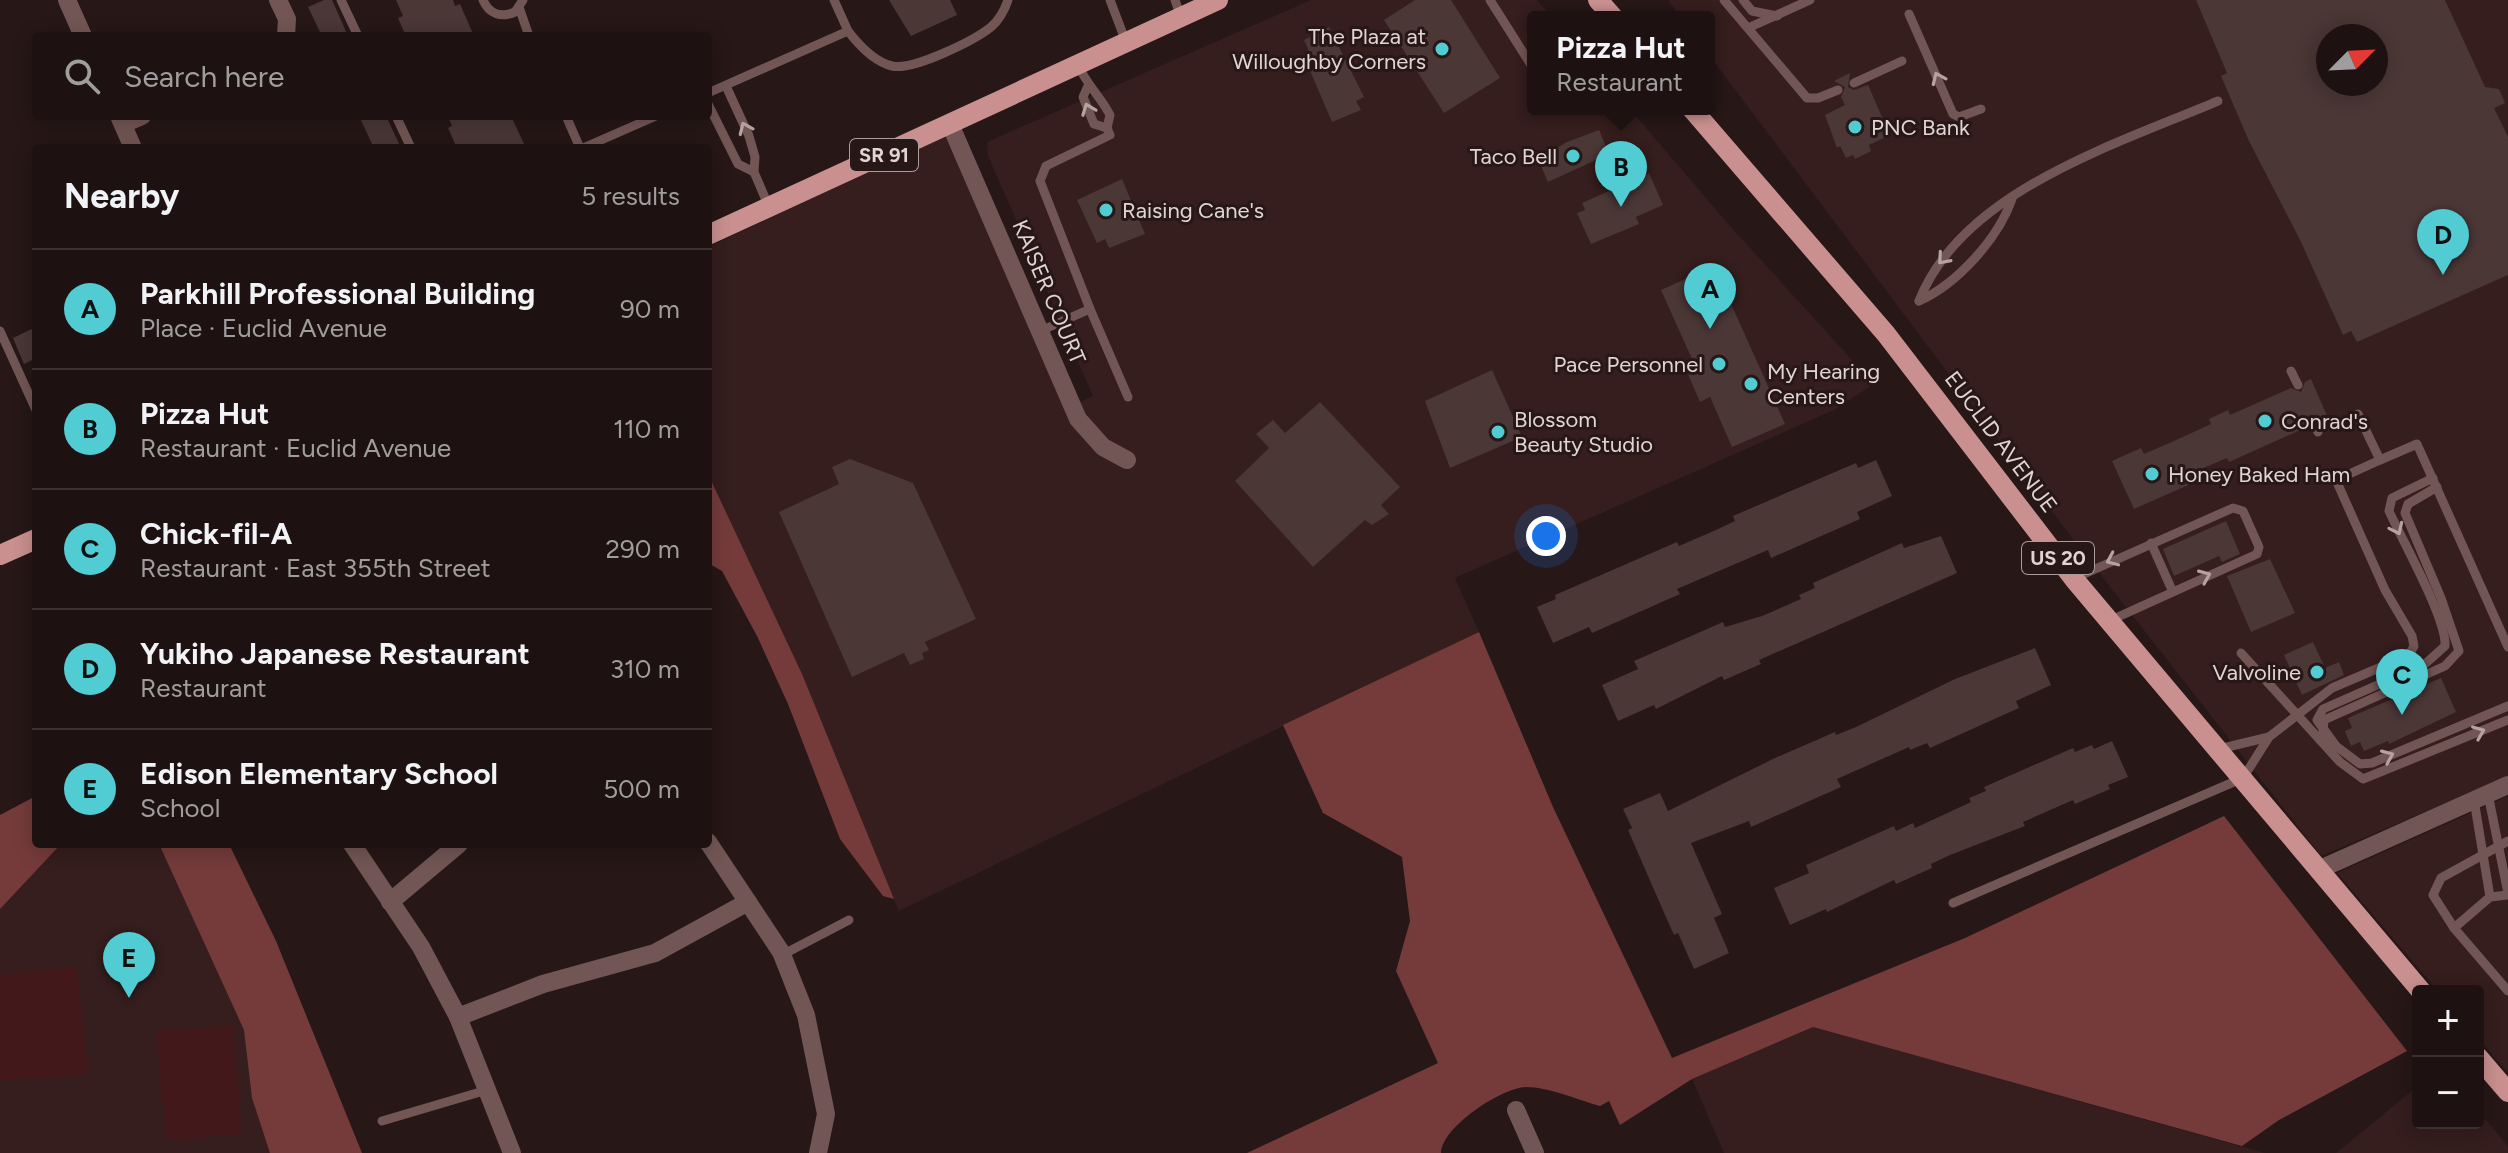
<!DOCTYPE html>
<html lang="en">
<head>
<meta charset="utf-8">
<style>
	:root { --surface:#1d1111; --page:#251a1a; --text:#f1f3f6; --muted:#a09d9f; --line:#3b3131; --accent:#51ccd3 }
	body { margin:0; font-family:Figtree,sans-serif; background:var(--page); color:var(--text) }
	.controls { position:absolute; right:24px; bottom:24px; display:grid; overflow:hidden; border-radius:8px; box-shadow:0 4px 20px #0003 }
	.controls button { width:72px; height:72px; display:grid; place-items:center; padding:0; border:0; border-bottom:2px solid var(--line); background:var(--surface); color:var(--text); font:40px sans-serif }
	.compass { position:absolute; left:2316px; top:24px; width:72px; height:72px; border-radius:50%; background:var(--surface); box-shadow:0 4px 20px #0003; rotate:66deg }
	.you { position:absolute; left:1546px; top:536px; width:28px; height:28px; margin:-20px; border:6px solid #fff; border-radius:50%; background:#1a73e8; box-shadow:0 0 0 12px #1a73e833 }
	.badge { display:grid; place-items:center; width:52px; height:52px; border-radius:50%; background:var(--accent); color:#111; font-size:26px; font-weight:700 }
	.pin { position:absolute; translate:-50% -66px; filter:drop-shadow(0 2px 4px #0008) }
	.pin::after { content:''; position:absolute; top:42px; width:28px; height:24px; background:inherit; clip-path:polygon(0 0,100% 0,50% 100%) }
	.popup { position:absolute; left:1527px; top:11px; width:188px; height:104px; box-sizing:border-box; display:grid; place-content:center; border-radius:8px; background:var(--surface); filter:drop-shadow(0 2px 6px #0005); font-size:26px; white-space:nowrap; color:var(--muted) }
	.popup b { font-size:30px; color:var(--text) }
	.popup::after { content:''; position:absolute; left:50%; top:100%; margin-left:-16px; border:16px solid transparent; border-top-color:var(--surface) }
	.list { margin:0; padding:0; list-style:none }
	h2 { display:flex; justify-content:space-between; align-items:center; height:104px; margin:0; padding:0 32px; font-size:34px }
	h2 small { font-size:26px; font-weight:400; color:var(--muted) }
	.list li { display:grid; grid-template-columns:52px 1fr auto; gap:24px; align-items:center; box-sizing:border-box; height:120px; padding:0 32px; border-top:2px solid var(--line) }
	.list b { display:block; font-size:30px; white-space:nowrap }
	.list p { margin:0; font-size:26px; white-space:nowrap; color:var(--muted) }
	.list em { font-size:26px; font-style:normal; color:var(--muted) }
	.icon { flex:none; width:44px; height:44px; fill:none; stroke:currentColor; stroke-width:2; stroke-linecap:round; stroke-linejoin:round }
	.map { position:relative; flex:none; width:2508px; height:1153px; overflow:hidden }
	.search { position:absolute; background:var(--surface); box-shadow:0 4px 20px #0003; left:32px; top:32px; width:680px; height:88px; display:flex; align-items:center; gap:20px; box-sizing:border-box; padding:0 28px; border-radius:8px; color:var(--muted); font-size:30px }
	.panel { position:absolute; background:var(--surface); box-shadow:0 4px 20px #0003; left:32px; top:144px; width:680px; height:704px; border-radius:8px }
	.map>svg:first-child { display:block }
	.built { fill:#351e1d; fill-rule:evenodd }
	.green { fill:#43181a }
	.forest { fill:#753b3b }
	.building { fill:#4a3736; fill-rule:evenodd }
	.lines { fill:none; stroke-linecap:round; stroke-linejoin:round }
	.service { stroke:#725655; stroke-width:9 }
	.minor { stroke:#725655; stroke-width:18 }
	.primary { stroke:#c9908f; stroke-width:20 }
	.oneway { stroke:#b5a2a1 }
	.poi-dot { fill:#51ccd3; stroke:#271717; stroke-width:3 }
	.labels { text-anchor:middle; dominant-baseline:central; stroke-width:6; stroke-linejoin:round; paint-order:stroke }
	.shield { fill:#271717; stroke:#a99c9b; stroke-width:2 }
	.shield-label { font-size:20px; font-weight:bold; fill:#e1d5d4 }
	.poi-label { font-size:22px; fill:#e1d5d4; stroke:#271717; text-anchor:start }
	.street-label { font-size:22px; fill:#e1d5d4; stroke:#271717 }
</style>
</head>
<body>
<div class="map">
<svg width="2508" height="1153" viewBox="0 0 2508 1153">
	<rect width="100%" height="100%" fill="#271717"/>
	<g class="built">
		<path d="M1311,0H1537L1552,17H1533V109H1630L1730,226L1874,384L1834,410L1455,578L1479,632L899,911L708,495V247L947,135L1067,408L1093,396L988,156L987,142Z"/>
		<path d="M1668,0H2508V777L2321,856L2081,550L1709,55V17H1680ZM2328,36H2376V84H2328Z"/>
		<path d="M2508,796V1073L2478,1038V991H2438L2337,873Z"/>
		<path d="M0,829L36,844H189L326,1153H0Z"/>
		<path d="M1813,1027L2265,1153H1724L1692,1079Z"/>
		<path d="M2418,1086V1123H2478V1111L2508,1146V1153H2336Z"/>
	</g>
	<g class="green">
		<path d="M77,967L88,1074L0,1080V975Z"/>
		<path d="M233,1025L242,1134L166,1140L156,1031Z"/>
	</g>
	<g class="forest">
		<path d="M708,474L802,674L894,899L883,896L840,839L788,704L757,636L722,571L708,563Z"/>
		<path d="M1479,632L1553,807L1672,1058L1965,938L2224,816L2407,1051L2279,1120L2242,1146L1813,1027L1692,1079L1620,1125L1609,1101L1600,1106C1578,1100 1549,1087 1526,1087C1501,1088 1442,1127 1441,1153H1247L1438,1063L1396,971L1410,921L1402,857L1323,813L1283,725Z"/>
		<path d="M36,796V844H61L0,909V815Z"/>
		<path d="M159,844H229L276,941L362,1153H270L252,1098L244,1030Z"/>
	</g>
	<g class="building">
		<path d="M324,0H332L348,36H322L308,7Z"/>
		<path d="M396,0H453L455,6L460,4L474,36H406L398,18L403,16Z"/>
		<path d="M889,0H950L957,15L911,36Z"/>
		<path d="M1415,0H1451L1500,78L1444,113L1384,20Z"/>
		<path d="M2196,0H2445L2485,87L2499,89L2505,103L2494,108L2508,137V275L2357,342L2351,331L2343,335L2301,242L2249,141L2221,76L2227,73ZM2328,36H2376V84H2328Z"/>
		<path d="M1329,27L1364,97L1356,101L1361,110L1332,122L1308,66L1314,63L1304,40Z"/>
		<path d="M1850,73L1848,87L1854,90L1868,85L1890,135L1869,145L1871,151L1855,159L1853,155L1846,158L1840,146L1837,148L1825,115L1845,105L1841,97L1845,87L1834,81Z"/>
		<path d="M359,116H386L401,148H374Z"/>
		<path d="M448,116H511L526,148H457L448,128L452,126Z"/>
		<path d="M1599,130L1609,154L1548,182L1538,159L1567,142Z"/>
		<path d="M1649,173L1663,205L1636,217L1639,224L1591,244L1577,213L1585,210L1582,203Z"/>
		<path d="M1122,179L1145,234L1109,248L1105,239L1097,243L1077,200Z"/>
		<path d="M1714,266L1785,424L1732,447L1710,397L1700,402L1687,372L1696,368L1661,290Z"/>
		<path d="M36,327V358L24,364L13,338Z"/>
		<path d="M1492,370L1522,437L1450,468L1425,401Z"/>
		<path d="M2311,379L2328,418L2321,421L2311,417L2307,427L2229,462L2227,458L2189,474L2193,483L2134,509L2112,461L2141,448L2144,454L2174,441L2211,424L2209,419L2228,410L2230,415L2291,388L2301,392L2305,382Z"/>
		<path d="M1320,402L1400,487L1381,505L1389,514L1372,525L1365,520L1313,567L1235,481L1269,448L1256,434L1273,420L1285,433Z"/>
		<path d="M850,459L913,483L976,619L925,642L929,650L922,653L924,659L910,665L904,653L852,677L779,512L839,484L832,467Z"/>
		<path d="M1876,460L1892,496L1857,512L1860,519L1771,558L1768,550L1677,589L1680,594L1592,633L1589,627L1553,643L1537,607L1556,599L1555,595L1677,542L1679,546L1716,530L1735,521L1733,516L1856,463L1858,468Z"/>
		<path d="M2226,521L2240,554L2222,562L2219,556L2174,576L2163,549Z"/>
		<path d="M1941,536L1957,573L1759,660L1761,664L1724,680L1722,676L1656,709L1654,705L1618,721L1602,685L1638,669L1634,661L1723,622L1725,627L1762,616L1801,599L1799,595L1815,588L1813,583L1902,543L1904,548Z"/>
		<path d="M2270,559L2295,613L2251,632L2227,576Z"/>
		<path d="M2313,642L2325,668L2339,662L2344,675L2302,695L2284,655Z"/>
		<path d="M2035,648L2051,685L2016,701L2019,708L1930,748L1927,743L1910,750L1909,747L1837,779L1841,787L1751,827L1749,821L1691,843L1722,914L1714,918L1729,953L1694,969L1678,933L1674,935L1665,915L1628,830L1632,828L1623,809L1660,793L1668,811L1775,758L1835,732L1836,735L1856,727L1955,679Z"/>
		<path d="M2441,678L2456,712L2389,744L2388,741L2364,751L2360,742L2351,746L2345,731L2352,728L2348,718Z"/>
		<path d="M2112,741L2128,777L2108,785L2110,789L2075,804L2073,800L2023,822L2025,826L1950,855L1931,864L1932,868L1896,884L1894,880L1827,912L1826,909L1790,925L1774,888L1809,873L1806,865L1894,826L1896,831L1913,823L1915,828L1971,802L1969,798L1986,791L1984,787L2073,748L2075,752L2092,745L2094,749Z"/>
	</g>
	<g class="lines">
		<g class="service">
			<path d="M341,0L358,36"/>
			<path d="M483,0C489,14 501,18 515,12L523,0"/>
			<path d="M1110,0L1126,42"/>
			<path d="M1175,0L1181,17"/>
			<path d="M1490,0L1533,68"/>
			<path d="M1724,0L1807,98H1818L1838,90"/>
			<path d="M1743,0L1752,11L1777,16"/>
			<path d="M519,7L529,36"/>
			<path d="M1909,14L1953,114L1959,117L1981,109"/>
			<path d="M1748,28L1810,0"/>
			<path d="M848,31C858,44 875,62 892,66C913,71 975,40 991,27C999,20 1005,9 1008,0"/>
			<path d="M1078,65C1087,85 1100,96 1110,115L1107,128L1094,124L1083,97L1088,86"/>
			<path d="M1854,83L1902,61"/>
			<path d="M726,86L749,136L755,157L754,172L769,207"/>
			<path d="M708,93L848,31L834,0"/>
			<path d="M708,104L738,164L754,172"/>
			<path d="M396,116L411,148"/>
			<path d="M566,116L580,148"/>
			<path d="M583,148L656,116"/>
			<path d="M1919,301C1962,191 2117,144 2218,101"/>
			<path d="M1919,301C1957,284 1998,239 2012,199"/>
			<path d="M1090,309L1128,397"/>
			<path d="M0,331L36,410"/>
			<path d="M1038,332L1090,309L1040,181L1046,166L1110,135L1107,128"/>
			<path d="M2291,371L2298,385"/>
			<path d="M2314,424L2318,432"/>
			<path d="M2380,460L2417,444L2508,647"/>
			<path d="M2433,478L2392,498L2389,511C2402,540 2447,619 2445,646L2425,664L2323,709L2317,720L2336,746L2360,764L2372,763L2508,706"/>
			<path d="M2151,543L2172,590"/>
			<path d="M2075,578L2233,508L2243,511L2259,547L2257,554L2109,621"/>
			<path d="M2241,653L2340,762L2363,779L2508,720"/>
			<path d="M2322,742L2324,720L2445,666L2459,651L2441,598L2405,513L2408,504L2437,487"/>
			<path d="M2219,749L2269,737"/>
			<path d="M2488,794L2508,893"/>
			<path d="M2474,800L2490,897"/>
			<path d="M2508,895L2490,897L2454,928L2508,991"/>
			<path d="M1953,903L2243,778L2269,737L2332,688L2409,655L2414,646L2412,636L2385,590L2336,480L2380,460L2358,414"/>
			<path d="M2454,928L2433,895L2441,878L2508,841"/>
			<path d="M782,955L849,920"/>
			<path d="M382,1121L487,1090"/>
		</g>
		<g class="minor">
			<path d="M67,0L83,36"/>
			<path d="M278,0L287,19L286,36"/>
			<path d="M119,116L133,148"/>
			<path d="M123,124L142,116"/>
			<path d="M950,124L1078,419L1103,447L1127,460"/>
			<path d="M708,842L781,952L806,1015L826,1114L818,1153"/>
			<path d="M352,844L421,947L458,1017L512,1153"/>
			<path d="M2318,870L2508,785"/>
			<path d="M390,902L459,844"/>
			<path d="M458,1017L543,984L655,953L748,902"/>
			<path d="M1516,1110L1535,1153"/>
		</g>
		<g class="primary">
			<path d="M1598,0L1613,17"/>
			<path d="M1692,109L1886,334L2074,579L2421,991"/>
			<path d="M708,235L1218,0"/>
			<path d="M0,555L36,539"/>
			<path d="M2478,1057L2508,1092"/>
		</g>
	</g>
	<defs><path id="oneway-chevron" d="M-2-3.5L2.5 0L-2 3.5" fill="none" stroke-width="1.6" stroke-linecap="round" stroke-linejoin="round" transform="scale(2)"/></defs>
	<g class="oneway">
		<use href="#oneway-chevron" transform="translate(1938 78) rotate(-114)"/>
		<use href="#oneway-chevron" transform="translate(1088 109) rotate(-111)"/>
		<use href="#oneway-chevron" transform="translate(745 128) rotate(-114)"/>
		<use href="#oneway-chevron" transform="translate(1943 259) rotate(131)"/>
		<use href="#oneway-chevron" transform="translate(2397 529) rotate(65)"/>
		<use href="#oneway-chevron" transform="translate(2112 560) rotate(156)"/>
		<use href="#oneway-chevron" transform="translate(2205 576) rotate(-23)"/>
		<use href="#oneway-chevron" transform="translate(2479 732) rotate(-22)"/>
		<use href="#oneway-chevron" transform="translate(2388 756) rotate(-23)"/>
	</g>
	<g class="poi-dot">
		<circle cx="1442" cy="49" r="8"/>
		<circle cx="1855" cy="127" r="8"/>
		<circle cx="1573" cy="156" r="8"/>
		<circle cx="1106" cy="210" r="8"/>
		<circle cx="1719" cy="364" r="8"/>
		<circle cx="1751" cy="384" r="8"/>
		<circle cx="2265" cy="421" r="8"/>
		<circle cx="1498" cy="432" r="8"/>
		<circle cx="2152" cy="474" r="8"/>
		<circle cx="2317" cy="672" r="8"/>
	</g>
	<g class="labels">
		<g class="shield">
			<rect x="850" y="139" width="68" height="32" rx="6"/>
			<rect x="2022" y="542" width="72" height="32" rx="6"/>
		</g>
		<g class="shield-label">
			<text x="884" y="155">SR 91</text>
			<text x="2058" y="558">US 20</text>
		</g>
		<g class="poi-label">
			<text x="1426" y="36" text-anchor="end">The Plaza at<tspan x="1426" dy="25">Willoughby Corners</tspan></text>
			<text x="1871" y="127">PNC Bank</text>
			<text x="1557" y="156" text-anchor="end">Taco Bell</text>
			<text x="1122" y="210">Raising Cane's</text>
			<text x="1703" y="364" text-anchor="end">Pace Personnel</text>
			<text x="1767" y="371">My Hearing<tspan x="1767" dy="25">Centers</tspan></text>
			<text x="1514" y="419">Blossom<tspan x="1514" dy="25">Beauty Studio</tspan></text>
			<text x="2281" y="421">Conrad's</text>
			<text x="2168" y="474">Honey Baked Ham</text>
			<text x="2301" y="672" text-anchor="end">Valvoline</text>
		</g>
		<g class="street-label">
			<text transform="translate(1049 292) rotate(67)">KAISER COURT</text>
			<text transform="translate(2001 442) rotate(53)">EUCLID AVENUE</text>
		</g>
	</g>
</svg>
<div class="controls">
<button>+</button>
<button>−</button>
</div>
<svg class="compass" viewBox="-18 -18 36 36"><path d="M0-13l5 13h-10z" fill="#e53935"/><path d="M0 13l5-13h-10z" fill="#a09d9f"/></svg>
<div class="you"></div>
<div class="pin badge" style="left:1710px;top:329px">A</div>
<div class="pin badge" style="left:1621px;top:207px">B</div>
<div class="popup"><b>Pizza Hut</b>Restaurant</div>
<div class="pin badge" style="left:2402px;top:715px">C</div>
<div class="pin badge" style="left:2443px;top:275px">D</div>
<div class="pin badge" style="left:129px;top:998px">E</div>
<div class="search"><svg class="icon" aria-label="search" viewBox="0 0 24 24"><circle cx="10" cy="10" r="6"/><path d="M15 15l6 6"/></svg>Search here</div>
<section class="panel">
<h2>Nearby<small>5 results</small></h2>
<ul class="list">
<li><span class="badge">A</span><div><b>Parkhill Professional Building</b><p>Place · Euclid Avenue</p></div><em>90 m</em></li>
<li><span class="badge">B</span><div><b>Pizza Hut</b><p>Restaurant · Euclid Avenue</p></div><em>110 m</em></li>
<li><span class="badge">C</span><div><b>Chick-fil-A</b><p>Restaurant · East 355th Street</p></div><em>290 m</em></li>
<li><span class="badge">D</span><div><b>Yukiho Japanese Restaurant</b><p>Restaurant</p></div><em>310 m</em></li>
<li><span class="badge">E</span><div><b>Edison Elementary School</b><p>School</p></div><em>500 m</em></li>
</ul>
</section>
</div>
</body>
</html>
